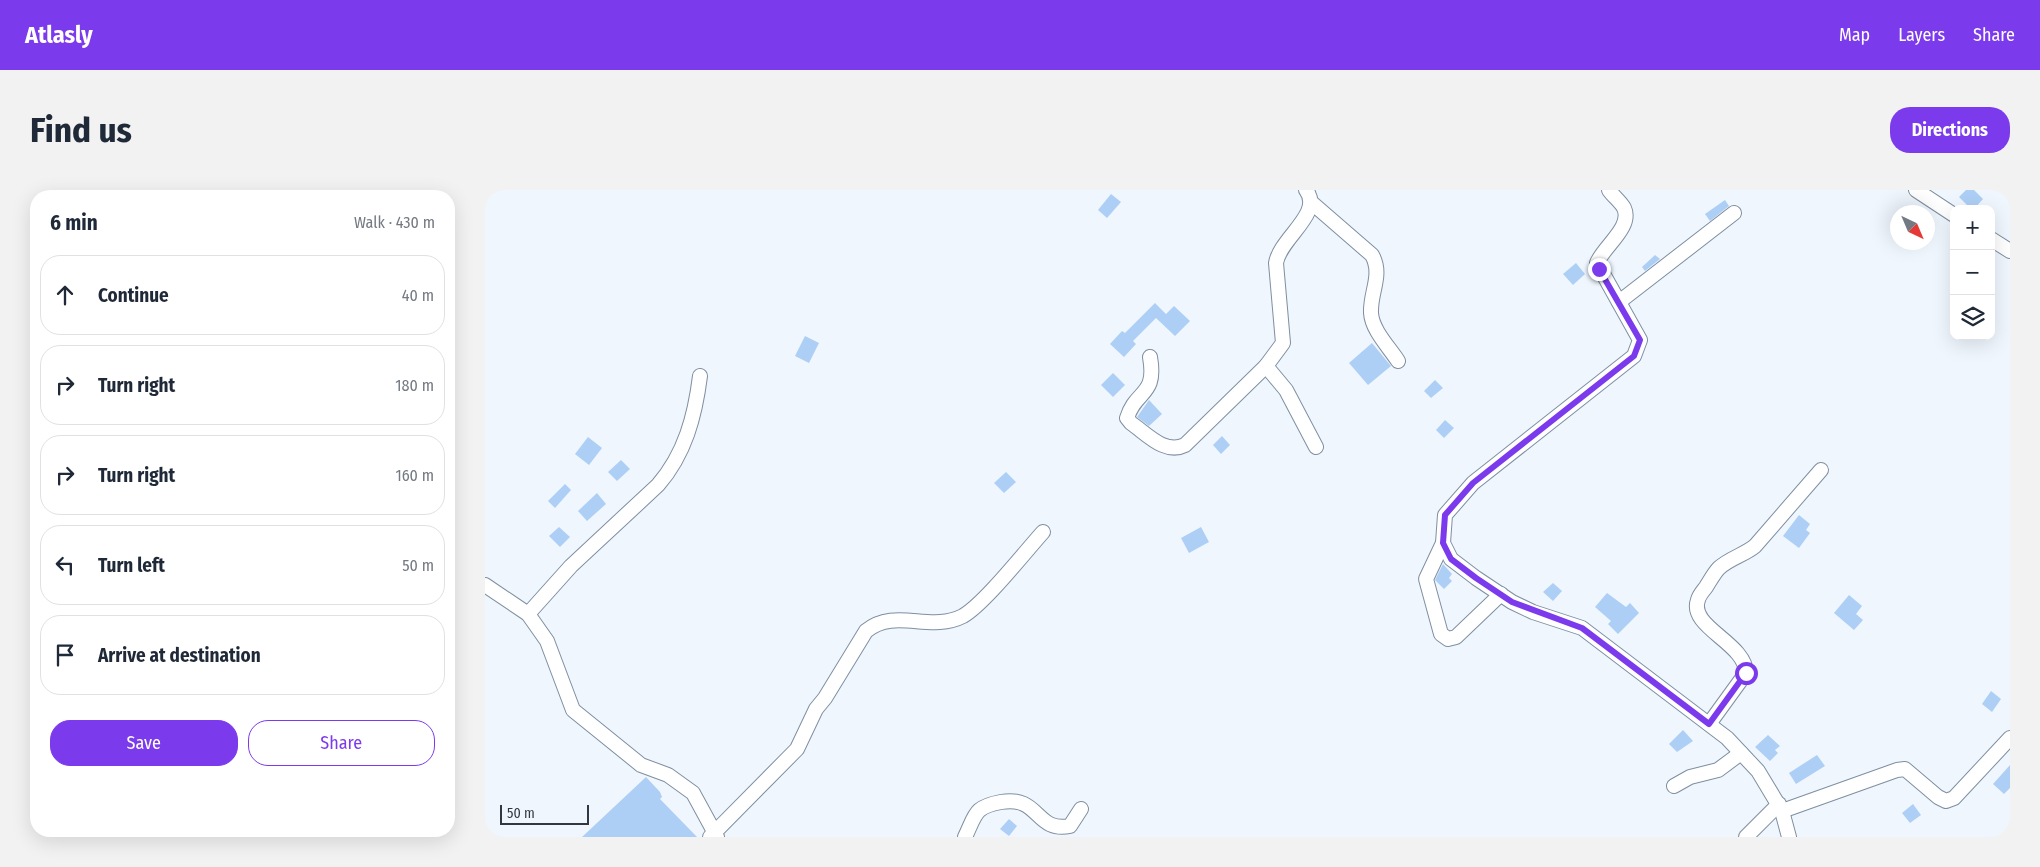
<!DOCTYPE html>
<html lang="en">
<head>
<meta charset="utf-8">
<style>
	:root { --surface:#fff; --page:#f2f2f3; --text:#1f2937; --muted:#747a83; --line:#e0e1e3; --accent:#7c3aed }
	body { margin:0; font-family:"Fira Sans Condensed",sans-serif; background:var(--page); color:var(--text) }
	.controls { position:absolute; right:15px; top:15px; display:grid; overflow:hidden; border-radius:10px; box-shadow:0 5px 20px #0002 }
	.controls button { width:45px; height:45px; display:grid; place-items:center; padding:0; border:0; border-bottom:1px solid var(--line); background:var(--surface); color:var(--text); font:25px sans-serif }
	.compass { position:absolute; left:1405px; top:15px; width:45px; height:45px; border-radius:50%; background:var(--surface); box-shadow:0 5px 20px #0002; rotate:136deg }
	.scale { position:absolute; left:15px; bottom:12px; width:89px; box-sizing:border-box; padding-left:5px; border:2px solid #313840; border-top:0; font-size:14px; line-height:18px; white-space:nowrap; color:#313840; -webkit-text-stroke:4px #eff6fe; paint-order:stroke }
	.stop { position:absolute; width:15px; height:15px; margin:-11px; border:4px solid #7c3aed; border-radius:50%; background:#fff }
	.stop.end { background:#7c3aed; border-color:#fff; box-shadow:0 1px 5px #0008 }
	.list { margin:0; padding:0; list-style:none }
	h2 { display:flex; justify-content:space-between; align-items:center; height:65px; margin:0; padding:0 20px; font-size:21px }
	h2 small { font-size:16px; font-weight:400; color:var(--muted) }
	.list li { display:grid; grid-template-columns:32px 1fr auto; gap:15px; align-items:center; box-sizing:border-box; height:80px; margin:0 10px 10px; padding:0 10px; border:1px solid var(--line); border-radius:20px }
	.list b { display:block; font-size:19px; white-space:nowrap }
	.list em { font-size:16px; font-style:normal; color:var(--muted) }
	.actions { display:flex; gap:10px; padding:15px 20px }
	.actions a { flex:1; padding:11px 0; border:1px solid var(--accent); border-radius:20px; text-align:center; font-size:18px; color:var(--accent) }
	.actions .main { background:var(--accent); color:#fff }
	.icon { flex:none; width:28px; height:28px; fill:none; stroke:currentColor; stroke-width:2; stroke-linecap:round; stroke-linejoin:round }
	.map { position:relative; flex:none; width:1525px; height:647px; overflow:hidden; border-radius:20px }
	header { display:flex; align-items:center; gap:30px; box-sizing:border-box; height:70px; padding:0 25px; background:var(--accent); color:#fff }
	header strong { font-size:24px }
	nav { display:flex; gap:28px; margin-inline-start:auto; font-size:18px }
	.intro { display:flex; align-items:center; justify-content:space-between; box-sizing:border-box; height:120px; padding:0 30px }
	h1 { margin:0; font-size:35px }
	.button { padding:12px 22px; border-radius:20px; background:var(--accent); color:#fff; font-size:18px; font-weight:700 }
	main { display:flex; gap:30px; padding:0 30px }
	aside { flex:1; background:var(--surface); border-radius:20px; box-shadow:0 5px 20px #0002 }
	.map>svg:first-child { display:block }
	.building { fill:#aecff5 }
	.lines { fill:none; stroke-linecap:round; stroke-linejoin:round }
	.minor-casing { stroke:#7f8fa1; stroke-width:16 }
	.minor { stroke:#fff; stroke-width:14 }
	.route { stroke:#7c3aed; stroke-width:6 }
</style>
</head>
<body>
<header>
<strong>Atlasly</strong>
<nav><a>Map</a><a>Layers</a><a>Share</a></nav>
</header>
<div class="intro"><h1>Find us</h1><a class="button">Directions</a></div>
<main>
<aside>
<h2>6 min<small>Walk · 430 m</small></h2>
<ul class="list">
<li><svg class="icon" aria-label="ahead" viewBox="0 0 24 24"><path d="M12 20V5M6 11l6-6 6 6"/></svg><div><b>Continue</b></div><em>40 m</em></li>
<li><svg class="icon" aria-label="right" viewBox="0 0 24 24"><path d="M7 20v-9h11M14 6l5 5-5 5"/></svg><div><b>Turn right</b></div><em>180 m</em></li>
<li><svg class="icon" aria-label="right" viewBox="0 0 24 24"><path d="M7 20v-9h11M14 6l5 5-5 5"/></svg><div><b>Turn right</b></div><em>160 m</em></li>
<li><svg class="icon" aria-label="left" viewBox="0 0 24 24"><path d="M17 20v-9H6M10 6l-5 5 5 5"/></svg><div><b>Turn left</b></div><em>50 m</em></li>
<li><svg class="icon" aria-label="arrive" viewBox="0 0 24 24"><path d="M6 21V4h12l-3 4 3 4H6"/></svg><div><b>Arrive at destination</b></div></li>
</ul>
<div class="actions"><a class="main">Save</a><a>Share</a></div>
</aside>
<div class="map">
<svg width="1525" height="647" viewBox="0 0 1525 647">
	<rect width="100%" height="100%" fill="#eff6fe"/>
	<g class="building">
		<path d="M1481,0H1489L1498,9L1489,19H1486L1474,7Z"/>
		<path d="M626,4L636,12L622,28L613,20Z"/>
		<path d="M1240,10L1244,16L1225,31L1220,24Z"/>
		<path d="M1170,65L1175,69L1160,81L1157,77Z"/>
		<path d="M1091,73L1100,84L1088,95L1078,84Z"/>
		<path d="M670,113L681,124L689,116L705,131L690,146L671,128L648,151L651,154L639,167L625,154L637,141L640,143Z"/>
		<path d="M320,146L334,153L324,173L310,166Z"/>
		<path d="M887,153L906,176L883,195L864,173Z"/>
		<path d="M628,183L640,195L628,207L616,195Z"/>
		<path d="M950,190L958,198L946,208L939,201Z"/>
		<path d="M664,210L677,224L664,236L652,227Z"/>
		<path d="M960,230L969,238L959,248L951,240Z"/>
		<path d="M737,246L745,255L736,264L728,255Z"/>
		<path d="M103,247L117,258L104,275L90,264Z"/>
		<path d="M136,270L145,279L132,291L123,282Z"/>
		<path d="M521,282L531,292L519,303L509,293Z"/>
		<path d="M80,294L86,300L70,318L63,311Z"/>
		<path d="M112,303L121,314L102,331L93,321Z"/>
		<path d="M1314,325L1325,334L1321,340L1325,343L1314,358L1298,346Z"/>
		<path d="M74,337L85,347L75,357L64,346Z"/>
		<path d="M716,337L724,352L704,363L696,348Z"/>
		<path d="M958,374L967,384L964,388L967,391L959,399L950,390Z"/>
		<path d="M1068,393L1077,401L1068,411L1058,402Z"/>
		<path d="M1122,403L1141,417L1145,413L1154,423L1133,444L1123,434L1126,431L1110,417Z"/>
		<path d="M1364,405L1377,416L1371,424L1378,430L1369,440L1349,423Z"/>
		<path d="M1506,501L1516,509L1507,522L1497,514Z"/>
		<path d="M1198,540L1208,551L1192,562L1184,554Z"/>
		<path d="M1283,545L1295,556L1290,560L1293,563L1285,571L1270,557Z"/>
		<path d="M1332,565L1340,576L1311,594L1304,583Z"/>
		<path d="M1525,575V598L1519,604L1508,594Z"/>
		<path d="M161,587L175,602L177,607L175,609L212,647H97Z"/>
		<path d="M1428,614L1436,625L1425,633L1417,623Z"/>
		<path d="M524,629L532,636L524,646L515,639Z"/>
	</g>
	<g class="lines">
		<g class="minor-casing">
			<g id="minor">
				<path d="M1124,0C1128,6 1136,12 1139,18C1148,37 1118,57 1112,73L1155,150L1149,166L988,293L960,325L958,353L966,369L991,388L1027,412L1048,422L1097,438L1242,548L1273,581L1297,621L1304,647"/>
				<path d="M1431,0L1469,25"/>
				<path d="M827,13L887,65C898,85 885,102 886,123C887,140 904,157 913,171"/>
				<path d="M1506,49L1525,61"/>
				<path d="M1134,112L1249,23"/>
				<path d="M665,167C672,207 651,199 642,228L646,233C662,244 680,265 700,255L781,176L798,153L791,73C795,48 839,23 821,0"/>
				<path d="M781,176L801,200L831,257"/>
				<path d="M958,353L941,389L956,444L963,449L971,447L1016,404"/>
				<path d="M0,395L43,424L62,451L88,520L156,575L183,585L208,603L232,647"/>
				<path d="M43,424L86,376L173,295C200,264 210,226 215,186"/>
				<path d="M1224,534L1261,483C1261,453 1203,437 1213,410C1214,405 1218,401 1221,397C1225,391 1229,383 1234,378C1245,368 1259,365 1270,356L1336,280"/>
				<path d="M1189,596L1205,587L1233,580L1256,563"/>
				<path d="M1297,621L1412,580L1420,579L1453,607L1461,611L1469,608L1525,548"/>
				<path d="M225,647L312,559L331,519L340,508L381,441C410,417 445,443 478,426C499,414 540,362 558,342"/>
				<path d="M480,647C491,624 489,617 516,612C555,605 550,643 585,636L596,619"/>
				<path d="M1261,647L1294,614"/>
			</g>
		</g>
		<use href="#minor" class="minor"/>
	</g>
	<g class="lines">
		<path class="route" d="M1114,79L1155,150L1149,166L988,293L960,325L958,353L966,369L991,388L1027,412L1097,438L1224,534L1261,483"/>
	</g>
</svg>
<div class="controls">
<button>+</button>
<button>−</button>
<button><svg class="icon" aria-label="layers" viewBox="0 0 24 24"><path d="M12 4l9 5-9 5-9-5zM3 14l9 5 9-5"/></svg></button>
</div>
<svg class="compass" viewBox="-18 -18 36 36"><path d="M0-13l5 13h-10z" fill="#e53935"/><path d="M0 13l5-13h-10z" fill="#747a83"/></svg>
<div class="scale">50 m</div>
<div class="stop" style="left:1261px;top:483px"></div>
<div class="stop end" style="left:1114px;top:79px"></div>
</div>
</main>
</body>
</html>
